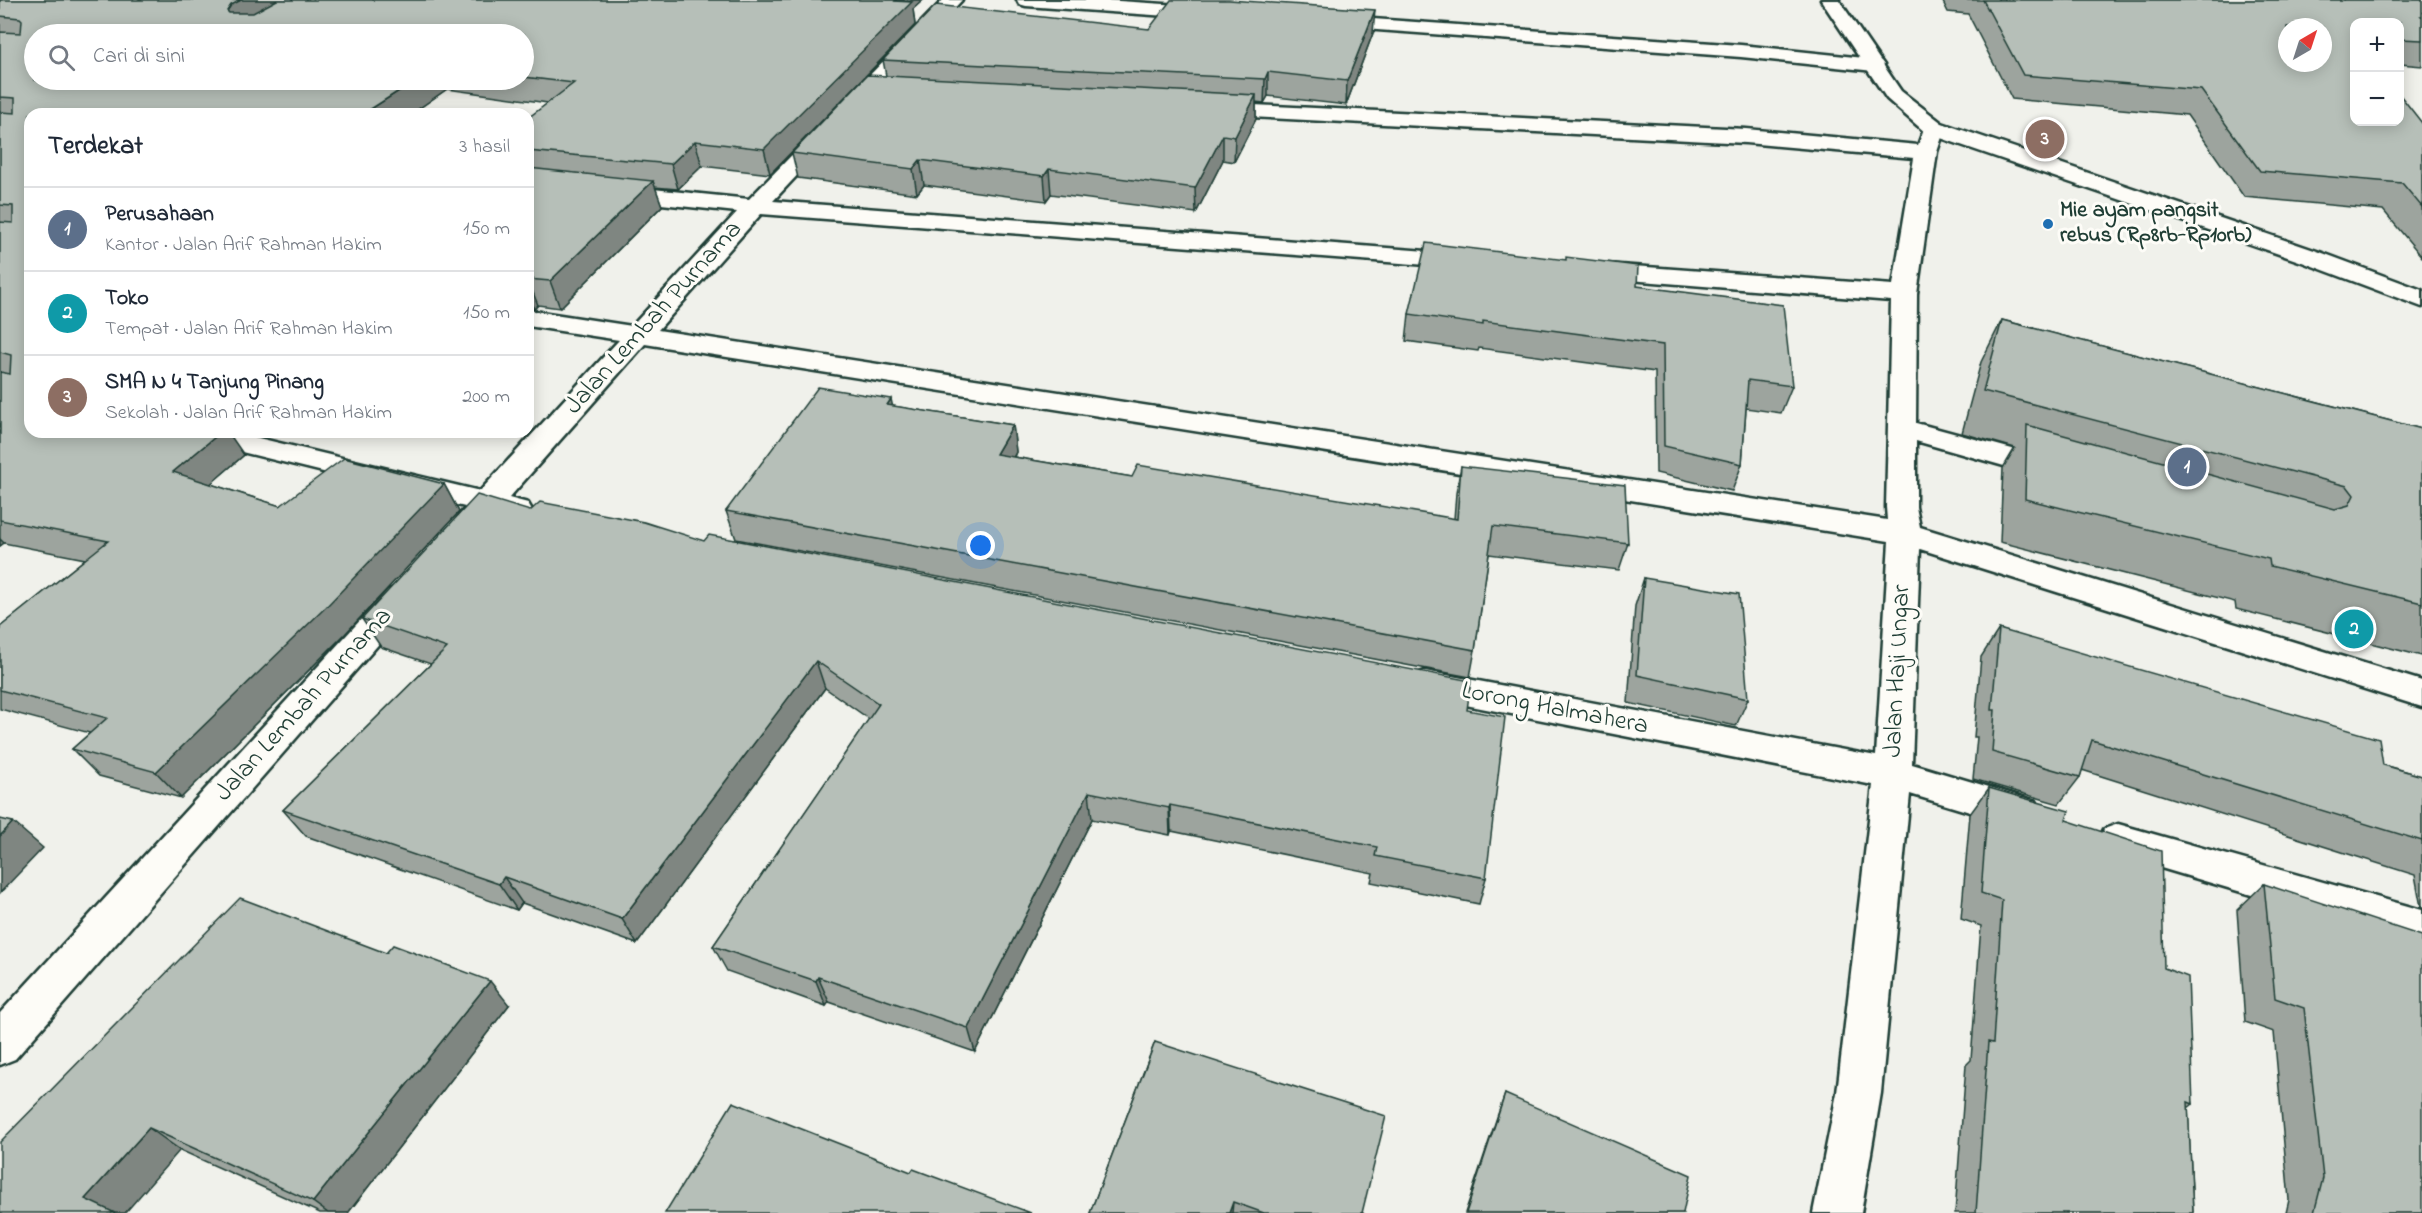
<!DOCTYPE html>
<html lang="id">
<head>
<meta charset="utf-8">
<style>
	:root { --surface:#fff; --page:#f6f6f7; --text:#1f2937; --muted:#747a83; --line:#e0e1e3; --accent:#1f6fb2 }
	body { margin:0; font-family:"Indie Flower",sans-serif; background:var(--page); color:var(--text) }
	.controls { position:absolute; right:18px; top:18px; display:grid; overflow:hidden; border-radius:12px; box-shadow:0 3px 15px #0003 }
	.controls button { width:54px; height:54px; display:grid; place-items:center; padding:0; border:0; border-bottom:2px solid var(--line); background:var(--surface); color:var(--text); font:30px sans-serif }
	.compass { position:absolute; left:2278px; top:18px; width:54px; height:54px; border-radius:50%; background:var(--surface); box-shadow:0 3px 15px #0003; rotate:39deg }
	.you { position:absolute; left:981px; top:546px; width:21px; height:21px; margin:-15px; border:4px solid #fff; border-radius:50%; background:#1a73e8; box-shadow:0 0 0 9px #1a73e833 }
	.badge { display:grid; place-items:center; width:39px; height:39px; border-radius:50%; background:var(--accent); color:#fff; font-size:20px; font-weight:700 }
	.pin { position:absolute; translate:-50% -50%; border:3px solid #fff; box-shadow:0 2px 6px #0006 }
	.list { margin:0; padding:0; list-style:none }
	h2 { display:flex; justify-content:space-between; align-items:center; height:78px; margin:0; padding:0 24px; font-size:26px }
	h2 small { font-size:20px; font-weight:400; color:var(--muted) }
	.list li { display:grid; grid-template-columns:39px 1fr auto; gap:18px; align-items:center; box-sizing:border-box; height:84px; padding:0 24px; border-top:2px solid var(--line) }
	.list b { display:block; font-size:22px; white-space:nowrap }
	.list p { margin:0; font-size:20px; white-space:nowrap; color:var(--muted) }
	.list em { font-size:20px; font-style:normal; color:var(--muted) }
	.icon { flex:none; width:33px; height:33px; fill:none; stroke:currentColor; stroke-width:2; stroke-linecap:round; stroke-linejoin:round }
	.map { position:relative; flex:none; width:2422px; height:1213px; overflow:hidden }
	.search { position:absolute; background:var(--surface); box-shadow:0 3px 15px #0003; left:24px; top:24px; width:510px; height:66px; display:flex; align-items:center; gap:15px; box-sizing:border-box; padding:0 21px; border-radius:33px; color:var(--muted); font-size:22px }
	.panel { position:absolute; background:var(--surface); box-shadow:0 3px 15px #0003; left:24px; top:108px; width:510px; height:330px; border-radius:18px }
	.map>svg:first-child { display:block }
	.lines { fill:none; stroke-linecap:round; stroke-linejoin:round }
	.minor-casing { stroke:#1f3d34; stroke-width:5 }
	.major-casing { stroke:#1f3d34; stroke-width:5 }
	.minor { fill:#fdfcf7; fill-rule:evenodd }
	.major { fill:#fdfcf7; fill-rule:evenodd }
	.wall { fill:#9da49e; stroke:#1f3d34; stroke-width:1.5; fill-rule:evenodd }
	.shaded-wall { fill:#7f8681; stroke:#1f3d34; stroke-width:1.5 }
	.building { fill:#b6bfb8; stroke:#1f3d34; stroke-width:1.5; fill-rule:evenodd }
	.poi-dot { fill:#1f6fb2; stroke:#fdfcf7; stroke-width:2 }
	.labels { text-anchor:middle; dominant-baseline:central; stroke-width:6; stroke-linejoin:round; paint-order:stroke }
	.far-poi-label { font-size:22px; font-weight:bold; fill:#1f3d34; stroke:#fdfcf7; text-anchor:start }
	.street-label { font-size:26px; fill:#1f3d34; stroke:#fdfcf7 }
</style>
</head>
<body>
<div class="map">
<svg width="2422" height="1213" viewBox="0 0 2422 1213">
	<rect width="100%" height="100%" fill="#f0f1eb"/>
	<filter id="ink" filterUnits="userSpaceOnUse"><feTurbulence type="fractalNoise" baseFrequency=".0167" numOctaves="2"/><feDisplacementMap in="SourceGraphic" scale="12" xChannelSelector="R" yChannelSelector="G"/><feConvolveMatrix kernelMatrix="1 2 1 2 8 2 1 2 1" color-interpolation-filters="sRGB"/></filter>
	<g filter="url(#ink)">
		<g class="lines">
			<g class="minor-casing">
				<g id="minor">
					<path d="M943,0H962L773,201L1466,254L1475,256L1478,261L1475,266L1466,268L761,214L658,330L1887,520L1886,507L1891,301L1592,277L1583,275L1580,270L1583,265L1592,263L1893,285L1914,158L1746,143L1213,115L1206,113L1202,109L1206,105L1213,103L1746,129L1918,145L1926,123L1934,122L1942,123L1945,128L1937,152L1917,294L1916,423L2064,463L2068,470L2064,477L2053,480L1916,441V507L1920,527L2422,681V707L1920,549L1912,764L2036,801L2042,812L2036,823L2023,828L1910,794L1881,1093L1861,1213H1813L1837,1093L1873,785L1425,697L1413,693L1408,684L1413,675L1425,671L1876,756L1889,541L645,344L509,498L528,503L532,510L528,517L517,520L494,514C483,526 477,530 462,525L458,518L465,507L185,438L181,432H233L480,491L619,340L528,326V310L632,326L737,212L528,190V176L749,199Z"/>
					<path d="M1017,0H1104L1209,7L1216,9L1218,13L1216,17L1209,19L1026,6L1019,4Z"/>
					<path d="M1330,16L1741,45L1874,59L1881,61L1884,65L1881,69L1874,71L1741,57L1323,26L1321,22L1323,18Z"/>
					<path d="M400,586L412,590L416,598L412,606L15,1059L0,1065V1013L388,590Z"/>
					<path d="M2118,824L2422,910V946L2104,851L2099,840L2104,829Z"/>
				</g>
			</g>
			<g class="major-casing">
				<path id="major" d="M1821,0H1839L1901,91L1942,123L2320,252L2422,290V307L2302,262L1926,133L1887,99Z"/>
			</g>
			<use href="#minor" class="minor"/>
			<use href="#major" class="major"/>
		</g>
		<g class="wall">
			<path d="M0,0H923L913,9L915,25L770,174L702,166L678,189L655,187L662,206L560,308L538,305L534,309L528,308V118L548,103L447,89L411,114H30V432L244,455L210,484L280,506L444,484L459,512L345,634L181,798L99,776L72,749L90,733L0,709V627L85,559L4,543L0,546ZM524,34V80H34Z"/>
			<path d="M1942,0H2422V66L2400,64V22H2355V122L2422,123V257L2383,210L2244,197L2187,115L2012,99L1968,14L1948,12Z"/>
			<path d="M1149,29L1373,33L1346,105L1268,96L1264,103L1256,102V119L1234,162L1223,160L1196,213L1051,194L1046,201L924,185L917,194L798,178L792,153L886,76L883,60Z"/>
			<path d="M1637,286L1792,386L1781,413L1746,408L1742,464L1732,491L1656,473L1655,372L1479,348L1478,351L1406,341L1409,314Z"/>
			<path d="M2002,320L2422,429V656L2236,609L2235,602L2000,542L2003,468L2015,448L1962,433L1981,362Z"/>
			<path d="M892,406L1013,425L1016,452L1014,457L1132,477L1454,519L1456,493L1461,466L1628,543L1619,570L1489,554L1475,650L1470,677L736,539L726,511Z"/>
			<path d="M241,432H271L264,438Z"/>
			<path d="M530,511L704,541L1467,710L1486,878L1479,904L1371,882L1373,873L1171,831L1170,835L1092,819L975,1052L829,1002L826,1006L727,971L713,946L869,719L825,688L637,944L522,903L517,910L306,836L283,810L431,664L381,647L362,619Z"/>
			<path d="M1644,578L1748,699L1736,726L1628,703L1635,606Z"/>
			<path d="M1999,629L2383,765L2422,776V908L2421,907L2415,875L2082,770L2080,777L2059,804L1973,779L1977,737H1974L1981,657Z"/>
			<path d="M1989,788L2066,820L2164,968L2193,1104L2188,1108L2193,1213H1955L1966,1065L1971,1060L1981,926L1961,919L1970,814Z"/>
			<path d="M2264,884L2422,1213H2286L2289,1200L2274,1032L2245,1022L2237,910Z"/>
			<path d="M509,1005L348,1213H320L180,1150L0,1142Z"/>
			<path d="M1155,1042L1363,1213H1090Z"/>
			<path d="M1505,1094L1683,1213H1465L1497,1117Z"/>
		</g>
		<g class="shaded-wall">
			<path d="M241,0H292L243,28L227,11L231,5Z"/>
			<path d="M896,0H923L913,9L915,25L770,174L764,149Z"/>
			<path d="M1375,10L1373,33L1346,105L1347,81Z"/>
			<path d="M1268,72V96L1264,103L1265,79Z"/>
			<path d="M416,80H443L447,89L411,114H363Z"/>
			<path d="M1256,95V119L1234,162L1235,137Z"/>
			<path d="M1223,135V160L1196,213L1195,188Z"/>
			<path d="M695,141L702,166L678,189L671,164Z"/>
			<path d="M920,160L924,185L917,194L913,169Z"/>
			<path d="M1049,169L1051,194L1046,201L1044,176Z"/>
			<path d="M653,181L662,206L560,308L550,281Z"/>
			<path d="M528,280L538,305L534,309L528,294Z"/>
			<path d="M891,399L897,426L887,405Z"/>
			<path d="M1013,425L1016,452L1000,482L996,454Z"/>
			<path d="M221,432H228L244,455L193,499L173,472Z"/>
			<path d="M261,432H271L264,438Z"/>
			<path d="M444,484L459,512L345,634L181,798L156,772Z"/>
			<path d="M0,539L4,543L0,546Z"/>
			<path d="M816,661L825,688L637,944L622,919Z"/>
			<path d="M1089,792L1092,819L975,1052L968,1028Z"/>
			<path d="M1170,805L1171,831L1170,835L1169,808Z"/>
			<path d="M13,822L43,848L0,893V836Z"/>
			<path d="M504,877L522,903L517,910L499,884Z"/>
			<path d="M818,977L829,1002L826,1006L816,981Z"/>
			<path d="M490,981L509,1005L348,1213H328L313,1202Z"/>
			<path d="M149,1128L180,1150L125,1213H108L85,1199Z"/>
			<path d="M1233,1202L1232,1213H1229Z"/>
		</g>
		<g class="building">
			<path d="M0,0H241L231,5L227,11L229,13H253L277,0H896L895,1L912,2L764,149L695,141L671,164L528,151V118L574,83L524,77V34H34V80H416L363,114H30V432H221L173,472L280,506L344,458L444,484L326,607L156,772L72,749L107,718L0,690V627L108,541L0,520V372L10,374L11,355L0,352V222L13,223V206L0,205V112L15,113V98L0,97V32L21,33L22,20L20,18L0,16Z"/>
			<path d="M1171,0H1229L1375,10L1347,81L1268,72L1265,79L883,60L936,5L1149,29Z"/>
			<path d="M1983,0H2422V16H2421L2422,17V40L2400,39V22H2355V35L2352,34L2355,37V122H2400V95L2422,123V207L2402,183L2260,171L2201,90L2023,75ZM2287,27H2323V63H2287Z"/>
			<path d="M867,75L1256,95L1235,137L1223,135L1195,188L1049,169L1044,176L920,160L913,169L792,153Z"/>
			<path d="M528,168L653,181L550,281L528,279Z"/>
			<path d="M1426,243L1566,260V257L1638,266L1637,286L1783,305L1792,386L1748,380L1742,464L1664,446L1663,345L1483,321V325L1409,314Z"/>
			<path d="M2002,320L2422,429V603L2270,566L2269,559L2025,499L2027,425L2335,509L2349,505L2354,495L2347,486L1983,391Z"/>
			<path d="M818,387L891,399L887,405L1013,425L996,454L1132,477L1138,465L1457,519L1461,466L1625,485L1628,543L1493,526L1475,650L726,511Z"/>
			<path d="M477,495L530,511L540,502L644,522L704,541L709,535L1471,681L1467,710L1505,717L1486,878L1375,856L1377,847L1170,805L1169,808L1089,792L968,1028L818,977L816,981L713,946L879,704L816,661L622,919L504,877L499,884L283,810L447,648L362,619Z"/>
			<path d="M1644,578L1739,594L1748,699L1637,675Z"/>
			<path d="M1999,629L2379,739L2383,765L2422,776V841L2092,740L2080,777L1992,752L1995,710H1992Z"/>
			<path d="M1989,788L2069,811L2066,820L2161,851L2164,968L2188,977L2193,1104L2188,1102L2193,1213H1976L1988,1042L1993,1043L2002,900L1981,893Z"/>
			<path d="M0,819L13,822L0,836Z"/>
			<path d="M2264,884L2422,936V1213H2314L2323,1178L2304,1008L2275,998Z"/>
			<path d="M240,898L386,953L393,945L490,981L313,1202L149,1128L85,1199L115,1213H0V1142Z"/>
			<path d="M1155,1042L1386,1116L1362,1213H1264L1233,1202L1229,1213H1090Z"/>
			<path d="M1505,1094L1691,1175L1683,1213H1466Z"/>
			<path d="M733,1102L911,1172L913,1169L1031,1213H665Z"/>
		</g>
	</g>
	<circle class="poi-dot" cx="2048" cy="224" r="6"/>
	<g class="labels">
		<g class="far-poi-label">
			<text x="2060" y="211">Mie ayam pangsit<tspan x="2060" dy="25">rebus (Rp8rb-Rp10rb)</tspan></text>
		</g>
		<g class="street-label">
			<text transform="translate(654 318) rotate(-48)">Jalan Lembah Purnama</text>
			<text transform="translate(1898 671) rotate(-87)">Jalan Haji Ungar</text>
			<text transform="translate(304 705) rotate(-48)">Jalan Lembah Purnama</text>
			<text transform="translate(1555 709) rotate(11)">Lorong Halmahera</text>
		</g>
	</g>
</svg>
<div class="controls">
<button>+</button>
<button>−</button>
</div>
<svg class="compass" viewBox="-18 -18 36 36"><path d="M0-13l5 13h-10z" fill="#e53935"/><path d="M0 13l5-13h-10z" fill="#747a83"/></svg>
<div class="you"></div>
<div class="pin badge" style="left:2187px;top:467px;background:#5c6f8a">1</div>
<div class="pin badge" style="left:2354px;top:629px;background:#0f9aa8">2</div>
<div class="pin badge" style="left:2045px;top:139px;background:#8d6e63">3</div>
<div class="search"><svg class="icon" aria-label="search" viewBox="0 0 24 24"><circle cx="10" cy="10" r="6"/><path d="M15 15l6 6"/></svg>Cari di sini</div>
<section class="panel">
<h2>Terdekat<small>3 hasil</small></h2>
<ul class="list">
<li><span class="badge" style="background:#5c6f8a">1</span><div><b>Perusahaan</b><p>Kantor · Jalan Arif Rahman Hakim</p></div><em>150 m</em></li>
<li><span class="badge" style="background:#0f9aa8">2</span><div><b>Toko</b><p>Tempat · Jalan Arif Rahman Hakim</p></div><em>150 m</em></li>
<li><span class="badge" style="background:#8d6e63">3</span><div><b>SMA N 4 Tanjung Pinang</b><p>Sekolah · Jalan Arif Rahman Hakim</p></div><em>200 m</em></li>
</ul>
</section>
</div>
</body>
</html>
